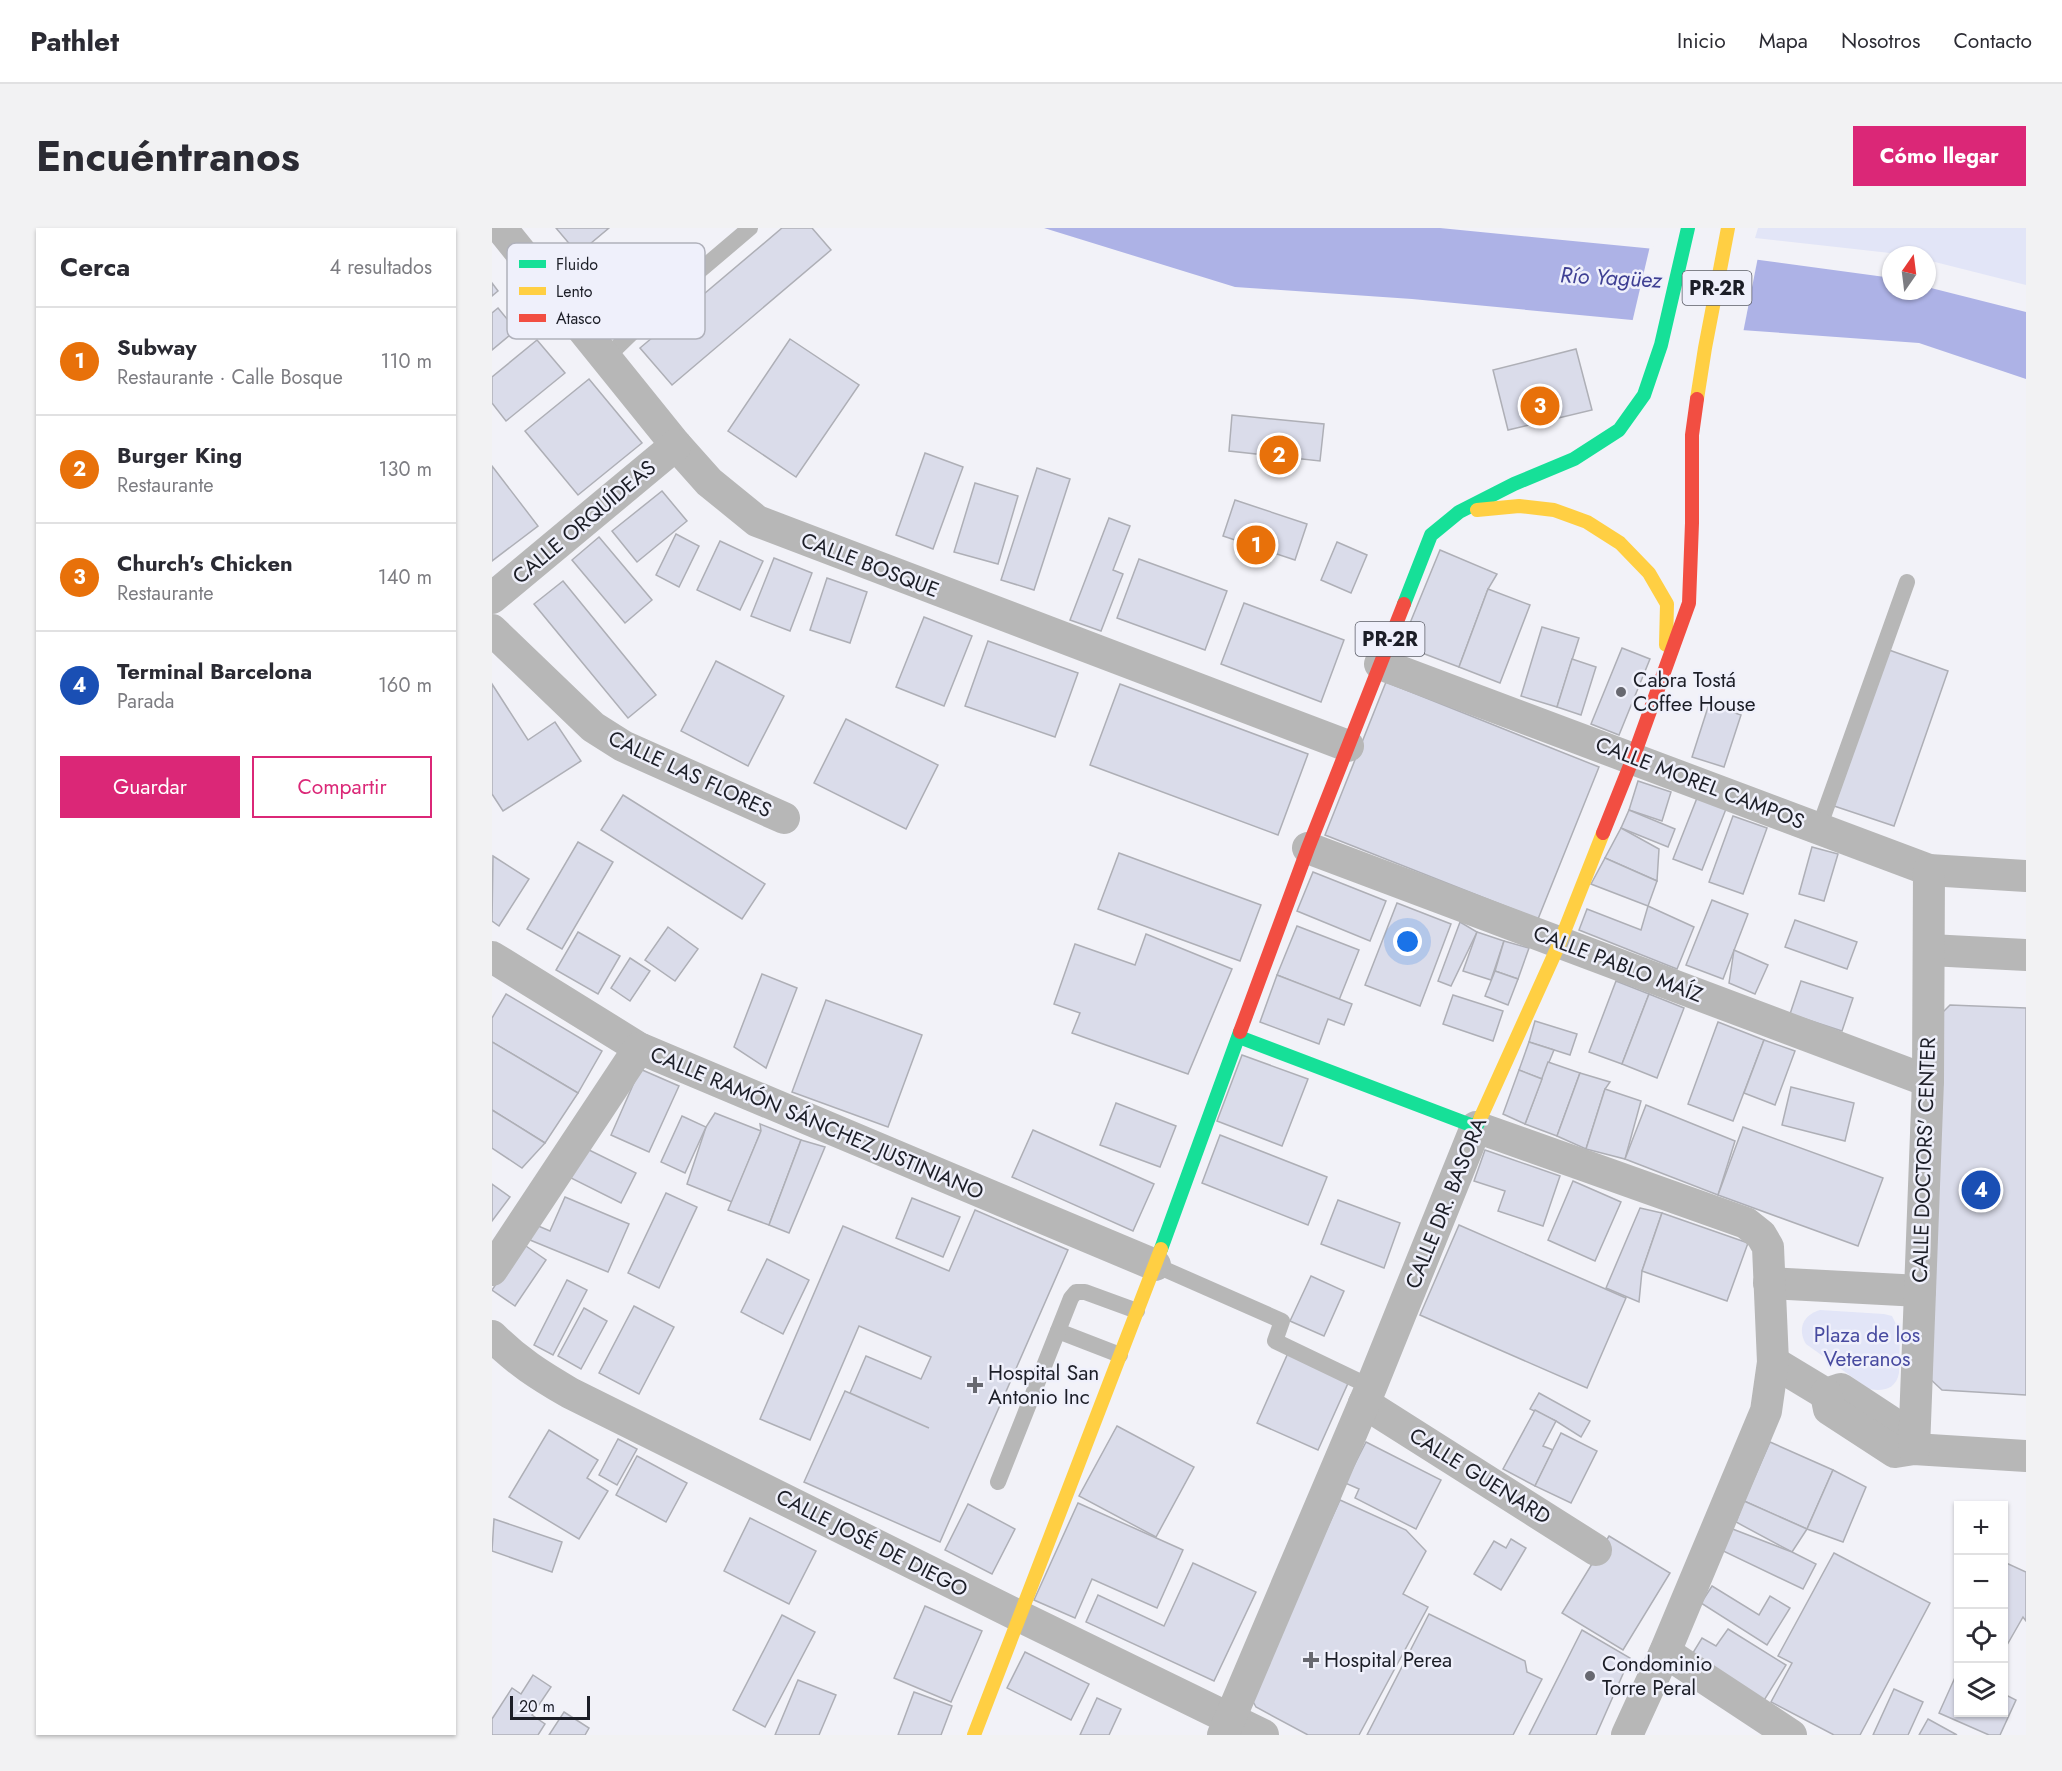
<!DOCTYPE html>
<html lang="es">
<head>
<meta charset="utf-8">
<style>
	:root { --surface:#fff; --page:#f2f2f3; --text:#2b2b33; --muted:#7c7c81; --line:#e1e1e2; --accent:#db2777 }
	body { margin:0; font-family:Jost,sans-serif; background:var(--page); color:var(--text) }
	.controls { position:absolute; right:18px; bottom:18px; display:grid; overflow:hidden; border-radius:0px; box-shadow:0 2px 4px #0004 }
	.controls button { width:54px; height:54px; display:grid; place-items:center; padding:0; border:0; border-bottom:2px solid var(--line); background:var(--surface); color:var(--text); font:30px sans-serif }
	.compass { position:absolute; left:1390px; top:18px; width:54px; height:54px; border-radius:50%; background:var(--surface); box-shadow:0 2px 4px #0004; rotate:14deg }
	.scale { position:absolute; left:18px; bottom:15px; width:80px; box-sizing:border-box; padding-left:6px; border:3px solid #1c1e27; border-top:0; font-size:16px; line-height:21px; white-space:nowrap; color:#1c1e27; -webkit-text-stroke:4px #eff0fb; paint-order:stroke }
	.you { position:absolute; left:916px; top:714px; width:21px; height:21px; margin:-15px; border:4px solid #fff; border-radius:50%; background:#1a73e8; box-shadow:0 0 0 9px #1a73e833 }
	.badge { display:grid; place-items:center; width:39px; height:39px; border-radius:50%; background:var(--accent); color:#fff; font-size:20px; font-weight:700 }
	.pin { position:absolute; translate:-50% -50%; border:3px solid #fff; box-shadow:0 2px 6px #0006 }
	.list { margin:0; padding:0; list-style:none }
	h2 { display:flex; justify-content:space-between; align-items:center; height:78px; margin:0; padding:0 24px; font-size:26px }
	h2 small { font-size:20px; font-weight:400; color:var(--muted) }
	.list li { display:grid; grid-template-columns:39px 1fr auto; gap:18px; align-items:center; box-sizing:border-box; height:108px; padding:0 24px; border-top:2px solid var(--line) }
	.list b { display:block; font-size:22px; white-space:nowrap }
	.list p { margin:0; font-size:20px; white-space:nowrap; color:var(--muted) }
	.list em { font-size:20px; font-style:normal; color:var(--muted) }
	.actions { display:flex; gap:12px; padding:18px 24px }
	.actions a { flex:1; padding:14px 0; border:2px solid var(--accent); border-radius:0px; text-align:center; font-size:21px; color:var(--accent) }
	.actions .main { background:var(--accent); color:#fff }
	.icon { flex:none; width:33px; height:33px; fill:none; stroke:currentColor; stroke-width:2; stroke-linecap:round; stroke-linejoin:round }
	.map { position:relative; flex:none; width:1534px; height:1507px; overflow:hidden; border-radius:0px }
	header { display:flex; align-items:center; gap:36px; box-sizing:border-box; height:84px; padding:0 30px; background:var(--surface); border-bottom:2px solid var(--line) }
	header strong { font-size:28px }
	nav { display:flex; gap:33px; margin-inline-start:auto; font-size:21px }
	.intro { display:flex; align-items:center; justify-content:space-between; box-sizing:border-box; height:144px; padding:0 36px }
	h1 { margin:0; font-size:42px }
	.button { padding:15px 27px; border-radius:0px; background:var(--accent); color:#fff; font-size:21px; font-weight:700 }
	main { display:flex; gap:36px; padding:0 36px }
	aside { flex:1; background:var(--surface); border-radius:0px; box-shadow:0 2px 4px #0004 }
	.map>svg:first-child { display:block }
	.green { fill:#e2e5f7 }
	.water { fill:#adb2e6 }
	.pier { fill:#f2f2f8 }
	.building { fill:#dadcea; stroke:#aeafb6; stroke-width:1.5 }
	.lines { fill:none; stroke-linecap:round; stroke-linejoin:round }
	.lane { stroke:#b7b7b7; stroke-width:16 }
	.street { stroke:#b7b7b7; stroke-width:32 }
	.fast { stroke:#16e098; stroke-width:14 }
	.slow { stroke:#ffcf43; stroke-width:14 }
	.jam { stroke:#f24e42; stroke-width:14 }
	.poi-dot { fill:#676870; stroke:#eff0fb; stroke-width:2 }
	.labels { text-anchor:middle; dominant-baseline:central; stroke-width:5; stroke-linejoin:round; paint-order:stroke }
	.shield { fill:#eff0fb; stroke:#5b5d67; stroke-width:1.5 }
	.shield-label { font-size:20px; font-weight:bold; fill:#1c1e27 }
	.street-label { font-size:21px; fill:#1c1e27; stroke:#eff0fb }
	.poi-label { font-size:21px; fill:#1c1e27; stroke:#eff0fb; text-anchor:start }
	.park-label { font-size:21px; fill:#484ba0; stroke:#eff0fb }
	.water-label { font-size:22px; font-style:italic; fill:#3f4094; stroke:#eff0fb }
	.key { fill:#eff0fb; stroke:#b0b1bb; stroke-width:1.5 }
	.key-label { font-size:16px; fill:#1c1e27 }
</style>
</head>
<body>
<header>
<strong>Pathlet</strong>
<nav><a>Inicio</a><a>Mapa</a><a>Nosotros</a><a>Contacto</a></nav>
</header>
<div class="intro"><h1>Encuéntranos</h1><a class="button">Cómo llegar</a></div>
<main>
<aside>
<h2>Cerca<small>4 resultados</small></h2>
<ul class="list">
<li><span class="badge" style="background:#e8710a">1</span><div><b>Subway</b><p>Restaurante · Calle Bosque</p></div><em>110 m</em></li>
<li><span class="badge" style="background:#e8710a">2</span><div><b>Burger King</b><p>Restaurante</p></div><em>130 m</em></li>
<li><span class="badge" style="background:#e8710a">3</span><div><b>Church's Chicken</b><p>Restaurante</p></div><em>140 m</em></li>
<li><span class="badge" style="background:#1a4fb4">4</span><div><b>Terminal Barcelona</b><p>Parada</p></div><em>160 m</em></li>
</ul>
<div class="actions"><a class="main">Guardar</a><a>Compartir</a></div>
</aside>
<div class="map">
<svg width="1534" height="1507" viewBox="0 0 1534 1507">
	<rect width="100%" height="100%" fill="#f2f2f8"/>
	<g class="green">
		<path d="M1266,0H1534V57L1435,32V27H1416L1263,10Z"/>
		<path d="M1328,1082L1392,1086L1400,1088L1408,1104L1407,1145C1404,1161 1391,1164 1377,1161L1314,1116C1305,1101 1311,1087 1328,1082Z"/>
	</g>
	<path class="water" d="M552,0H948L1245,29L1393,49L1399,50V63H1435V59L1534,84V151L1427,115L1235,101L920,71L743,59Z"/>
	<path class="pier" d="M1158,18L1266,29L1251,105L1140,95Z"/>
	<g class="building">
		<path d="M64,0H117L86,26Z"/>
		<path d="M290,0H320L339,22L180,157L148,120Z"/>
		<path d="M0,55L6,63L0,68Z"/>
		<path d="M6,80L24,102L0,122V85Z"/>
		<path d="M298,111L367,157L304,249L236,203Z"/>
		<path d="M45,112L73,145L14,193L0,175V149Z"/>
		<path d="M1084,121L1100,182L1016,202L1001,142Z"/>
		<path d="M97,151L150,215L86,267L33,203Z"/>
		<path d="M740,187L832,196L828,233L737,223Z"/>
		<path d="M433,225L471,239L441,321L404,307Z"/>
		<path d="M0,238L46,298L0,333Z"/>
		<path d="M545,240L578,251L542,362L509,352Z"/>
		<path d="M483,255L526,268L506,336L462,324Z"/>
		<path d="M170,263L195,293L145,334L120,303Z"/>
		<path d="M743,272L815,296L803,332L731,308Z"/>
		<path d="M617,290L638,298L621,342L631,346L609,403L578,392Z"/>
		<path d="M184,306L207,318L187,359L164,347Z"/>
		<path d="M107,309L160,372L133,395L80,332Z"/>
		<path d="M228,313L271,333L248,382L205,362Z"/>
		<path d="M845,314L875,327L859,365L829,352Z"/>
		<path d="M948,322L1005,346L996,361L967,439L909,417Z"/>
		<path d="M282,330L320,345L298,403L259,388Z"/>
		<path d="M647,331L735,363L713,422L625,390Z"/>
		<path d="M335,350L375,364L358,415L318,402Z"/>
		<path d="M71,353L164,467L136,490L42,376Z"/>
		<path d="M996,361L1038,377L1008,455L967,439Z"/>
		<path d="M752,375L852,412L829,474L729,436Z"/>
		<path d="M432,389L480,408L452,478L404,459Z"/>
		<path d="M1050,399L1087,410L1065,479L1029,468Z"/>
		<path d="M496,413L586,445L563,509L473,478Z"/>
		<path d="M1130,420L1158,431L1127,507L1099,496Z"/>
		<path d="M1397,422L1456,443L1402,598L1342,578Z"/>
		<path d="M1080,431L1104,439L1089,487L1065,479Z"/>
		<path d="M224,433L292,468L256,538L189,503Z"/>
		<path d="M894,454L1107,539L1046,691L833,607Z"/>
		<path d="M0,456L36,512L63,494L89,533L11,583L0,566Z"/>
		<path d="M628,456L816,526L786,607L598,537Z"/>
		<path d="M1217,476L1249,487L1232,539L1200,529Z"/>
		<path d="M354,491L446,537L414,601L322,555Z"/>
		<path d="M1146,553L1179,564L1170,593L1137,582Z"/>
		<path d="M131,567L273,656L250,691L109,602Z"/>
		<path d="M1205,570L1234,581L1210,642L1181,631Z"/>
		<path d="M1137,582L1183,601L1176,619L1129,600Z"/>
		<path d="M1241,588L1275,600L1251,666L1217,654Z"/>
		<path d="M1129,600L1167,621L1165,653L1113,630Z"/>
		<path d="M86,614L121,634L70,721L35,701Z"/>
		<path d="M1320,619L1346,626L1332,673L1307,666Z"/>
		<path d="M627,625L769,677L748,733L606,681Z"/>
		<path d="M1,628L37,651L7,698L0,693Z"/>
		<path d="M1113,630L1165,653L1156,678L1099,656Z"/>
		<path d="M821,644L894,673L878,713L805,683Z"/>
		<path d="M1220,672L1256,686L1231,751L1194,737Z"/>
		<path d="M905,675L959,696L928,778L873,757Z"/>
		<path d="M1156,678L1202,699L1185,741L1087,702L1095,681L1149,702Z"/>
		<path d="M1303,692L1365,714L1355,741L1293,719Z"/>
		<path d="M968,694L985,704L959,758L946,753Z"/>
		<path d="M805,698L867,722L847,772L785,747Z"/>
		<path d="M176,699L206,721L183,753L153,732Z"/>
		<path d="M86,704L128,728L106,766L64,742Z"/>
		<path d="M985,704L1012,713L999,752L971,743Z"/>
		<path d="M654,706L740,741L696,846L580,805L588,785L562,776L583,716L643,737Z"/>
		<path d="M1012,713L1037,720L1026,751L1003,743Z"/>
		<path d="M1242,722L1276,737L1263,766L1237,755Z"/>
		<path d="M138,730L158,743L138,773L119,760Z"/>
		<path d="M1003,743L1026,751L1016,777L993,768Z"/>
		<path d="M270,746L305,760L274,840L242,819Z"/>
		<path d="M785,747L860,776L852,797L836,791L827,816L768,794Z"/>
		<path d="M1124,753L1157,766L1130,836L1097,824Z"/>
		<path d="M1309,753L1361,770L1350,803L1298,786Z"/>
		<path d="M14,766L110,823L86,865L0,814V790Z"/>
		<path d="M1157,766L1192,780L1165,850L1130,836Z"/>
		<path d="M961,767L1011,783L1001,813L951,796Z"/>
		<path d="M334,772L430,807L396,899L300,864Z"/>
		<path d="M1458,777L1534,780V1167L1450,1162L1436,1149L1451,784Z"/>
		<path d="M1043,793L1085,806L1078,827L1037,814Z"/>
		<path d="M1226,794L1272,812L1241,893L1196,876Z"/>
		<path d="M1272,812L1303,823L1283,877L1252,865Z"/>
		<path d="M0,814L86,865L53,915L0,882Z"/>
		<path d="M1037,814L1062,822L1050,851L1027,842Z"/>
		<path d="M750,827L816,851L790,918L725,893Z"/>
		<path d="M1056,834L1088,845L1065,908L1033,896Z"/>
		<path d="M148,841L187,858L157,924L119,907Z"/>
		<path d="M1027,842L1050,851L1033,896L1011,886Z"/>
		<path d="M1088,845L1118,854L1113,861L1094,921L1065,908Z"/>
		<path d="M1299,859L1362,875L1353,913L1290,897Z"/>
		<path d="M1113,861L1149,873L1133,931L1094,921Z"/>
		<path d="M624,875L684,898L668,939L608,917Z"/>
		<path d="M1154,877L1243,913L1226,967L1133,931Z"/>
		<path d="M0,882L53,915L30,940L0,920Z"/>
		<path d="M223,885L269,903L240,974L195,956L214,899Z"/>
		<path d="M190,888L214,899L193,945L169,934Z"/>
		<path d="M268,896L309,912L277,997L236,982L269,903Z"/>
		<path d="M1251,899L1391,950L1366,1018L1226,967Z"/>
		<path d="M541,902L662,956L641,1003L520,949Z"/>
		<path d="M728,907L835,949L816,997L710,955Z"/>
		<path d="M309,912L333,919L297,1005L277,997Z"/>
		<path d="M93,920L144,945L129,975L79,950Z"/>
		<path d="M993,922L1068,948L1051,998L1006,983L1013,963L982,953Z"/>
		<path d="M1081,953L1129,974L1103,1033L1056,1012Z"/>
		<path d="M0,956L18,969L0,993Z"/>
		<path d="M174,965L205,979L167,1060L136,1045Z"/>
		<path d="M73,969L137,996L116,1044L38,1012L44,997L58,1003Z"/>
		<path d="M420,970L468,989L451,1029L404,1010Z"/>
		<path d="M846,972L908,995L892,1040L829,1016Z"/>
		<path d="M1148,980L1170,985L1150,1043L1147,1074L1114,1060Z"/>
		<path d="M483,982L576,1022L448,1314L312,1254L353,1163L437,1200L358,1165L374,1128L429,1151L439,1129L367,1098L318,1212L268,1191L351,998L457,1043Z"/>
		<path d="M1170,985L1256,1015L1235,1073L1150,1043Z"/>
		<path d="M967,997L1134,1070L1095,1160L928,1087Z"/>
		<path d="M31,1016L54,1032L23,1078L0,1062Z"/>
		<path d="M275,1031L317,1052L291,1106L249,1084Z"/>
		<path d="M819,1048L852,1063L832,1108L798,1093Z"/>
		<path d="M75,1052L95,1062L61,1127L42,1117Z"/>
		<path d="M142,1078L182,1099L147,1166L107,1145Z"/>
		<path d="M92,1080L115,1093L89,1141L66,1128Z"/>
		<path d="M796,1125L857,1153L826,1222L765,1195Z"/>
		<path d="M1047,1165L1098,1193L1089,1209L1064,1193L1038,1181Z"/>
		<path d="M1043,1182L1064,1193L1051,1218L1061,1222L1043,1258L1011,1241Z"/>
		<path d="M625,1198L702,1239L664,1309L587,1268Z"/>
		<path d="M57,1202L106,1232L95,1250L116,1263L87,1311L17,1269Z"/>
		<path d="M1069,1205L1105,1223L1079,1275L1043,1258Z"/>
		<path d="M126,1211L145,1221L125,1257L107,1247Z"/>
		<path d="M874,1214L949,1252L924,1301L863,1270L867,1261L853,1255Z"/>
		<path d="M1278,1214L1341,1242L1315,1301L1252,1273Z"/>
		<path d="M145,1228L195,1255L174,1294L124,1267Z"/>
		<path d="M1341,1242L1374,1259L1351,1314L1315,1301Z"/>
		<path d="M848,1272L914,1302L934,1323L911,1366L936,1379L867,1507H816L764,1479L758,1468Z"/>
		<path d="M1252,1273L1315,1301L1300,1324L1244,1294Z"/>
		<path d="M586,1275L691,1322L665,1380L600,1351L583,1390L542,1372Z"/>
		<path d="M476,1276L523,1301L500,1346L453,1322Z"/>
		<path d="M258,1290L324,1323L297,1376L232,1343Z"/>
		<path d="M2,1291L70,1314L60,1344L0,1323Z"/>
		<path d="M1238,1300L1300,1324L1324,1336L1311,1361L1227,1321Z"/>
		<path d="M1117,1308L1178,1345L1131,1422L1070,1385Z"/>
		<path d="M1019,1311L1034,1320L1009,1362L982,1346L1002,1313L1014,1320Z"/>
		<path d="M1342,1325L1438,1375L1368,1507H1342L1279,1474L1300,1435L1286,1428Z"/>
		<path d="M1512,1334L1534,1344V1393L1531,1389L1515,1417L1512,1415Z"/>
		<path d="M701,1335L764,1364L722,1453L594,1394L606,1367L672,1398Z"/>
		<path d="M1220,1358L1267,1387L1278,1368L1298,1380L1275,1417L1209,1375Z"/>
		<path d="M433,1378L490,1403L459,1474L402,1450Z"/>
		<path d="M937,1386L1033,1433L1035,1444L1050,1451L1021,1507H875Z"/>
		<path d="M290,1387L323,1404L273,1499L241,1482Z"/>
		<path d="M1236,1401L1294,1437L1271,1474L1199,1428L1210,1410L1224,1418Z"/>
		<path d="M1090,1402L1138,1430L1104,1507H1037Z"/>
		<path d="M533,1424L597,1456L579,1492L515,1460Z"/>
		<path d="M1465,1445L1466,1484H1512V1466L1524,1472L1508,1507H1497L1447,1485Z"/>
		<path d="M41,1447L59,1459L40,1487L53,1496L46,1507H0V1491L20,1460L29,1466Z"/>
		<path d="M306,1452L344,1467L327,1507H283Z"/>
		<path d="M1402,1461L1431,1474L1416,1507H1381Z"/>
		<path d="M422,1464L460,1478L449,1507H406Z"/>
		<path d="M605,1470L629,1481L617,1507H588Z"/>
		<path d="M72,1484L97,1500L93,1507H57Z"/>
		<path d="M1436,1491L1465,1507H1427Z"/>
	</g>
	<g class="lines">
		<g class="lane">
			<path d="M114,130L179,67L258,0"/>
			<path d="M1327,600L1415,354"/>
			<path d="M663,1037L790,1093L783,1113L879,1159"/>
			<path d="M566,1103L628,1127"/>
			<path d="M506,1254L579,1070L584,1064H593L645,1083"/>
		</g>
		<g class="street">
			<path d="M9,0L184,217L217,254L265,293L856,518"/>
			<path d="M0,370L184,217"/>
			<path d="M0,402L101,499L131,518L292,590"/>
			<path d="M888,436L1437,642L1534,648"/>
			<path d="M816,620L1436,853"/>
			<path d="M1438,722L1534,727"/>
			<path d="M0,729L147,820L663,1037"/>
			<path d="M0,1042L147,820"/>
			<path d="M1277,1055L1428,1063"/>
			<path d="M0,1108C25,1133 47,1147 78,1165L527,1388L771,1507"/>
			<path d="M1281,1134L1334,1166L1349,1161L1422,1209"/>
			<path d="M1334,1166L1337,1181L1403,1224L1422,1221L1534,1228"/>
			<path d="M872,1175L1104,1322"/>
			<path d="M1422,1221L1436,853L1437,642"/>
			<path d="M1173,1424L1299,1507"/>
			<path d="M731,1507L879,1159L984,899L1254,995L1269,1007L1276,1019L1281,1134L1274,1183L1173,1424L1135,1507"/>
		</g>
		<g class="fast">
			<path d="M912,376L939,307L967,284L1022,256L1082,231L1127,202L1152,167L1169,117L1196,0"/>
			<path d="M747,809L984,899L988,891"/>
			<path d="M669,1021L748,804"/>
		</g>
		<g class="slow">
			<path d="M1205,171L1213,120L1236,0"/>
			<path d="M985,282L1027,278L1062,282L1095,294L1128,315L1157,345L1175,376L1174,417"/>
			<path d="M988,891L1068,714L1111,605"/>
			<path d="M482,1507L669,1021"/>
		</g>
		<g class="jam">
			<path d="M1111,605L1141,530L1197,375L1200,295V207L1205,171"/>
			<path d="M748,804L816,620L912,376"/>
		</g>
	</g>
	<g class="poi-dot">
		<circle cx="1129" cy="464" r="6"/>
		<path d="M480 1148h6v6h6v6h-6v6h-6v-6h-6v-6h6z"/>
		<path d="M816 1423h6v6h6v6h-6v6h-6v-6h-6v-6h6z"/>
		<circle cx="1098" cy="1448" r="6"/>
	</g>
	<g class="labels">
		<g class="shield">
			<rect x="1190.5" y="43" width="69" height="34" rx="4.5"/>
			<rect x="863.5" y="394" width="69" height="34" rx="4.5"/>
		</g>
		<g class="shield-label">
			<text x="1225" y="60">PR-2R</text>
			<text x="898" y="411">PR-2R</text>
		</g>
		<g class="street-label">
			<text transform="translate(92 294) rotate(-40)">CALLE ORQUÍDEAS</text>
			<text transform="translate(378 337) rotate(21)">CALLE BOSQUE</text>
			<text transform="translate(198 546) rotate(25)">CALLE LAS FLORES</text>
			<text transform="translate(1208 555) rotate(21)">CALLE MOREL CAMPOS</text>
			<text transform="translate(1126 736) rotate(21)">CALLE PABLO MAÍZ</text>
			<text transform="translate(325 895) rotate(23)">CALLE RAMÓN SÁNCHEZ JUSTINIANO</text>
			<text transform="translate(1432 932) rotate(-88)">CALLE DOCTORS' CENTER</text>
			<text transform="translate(954 975) rotate(-68)">CALLE DR. BASORA</text>
			<text transform="translate(988 1248) rotate(32)">CALLE GUENARD</text>
			<text transform="translate(380 1315) rotate(27)">CALLE JOSÉ DE DIEGO</text>
		</g>
		<g class="poi-label">
			<text x="1141" y="452">Cabra Tostá<tspan x="1141" dy="24">Coffee House</tspan></text>
			<text x="496" y="1145">Hospital San<tspan x="496" dy="24">Antonio Inc</tspan></text>
			<text x="832" y="1432">Hospital Perea</text>
			<text x="1110" y="1436">Condominio<tspan x="1110" dy="24">Torre Peral</tspan></text>
		</g>
		<g class="park-label">
			<text x="1375" y="1107">Plaza de los<tspan x="1375" dy="24">Veteranos</tspan></text>
		</g>
		<g class="water-label">
			<text transform="translate(1119 49) rotate(3)">Río Yagüez</text>
		</g>
	</g>
	<rect x="15" y="15" width="198" height="96" rx="9" class="key"/>
	<rect x="27" y="32" width="27" height="8" fill="#16e098"/>
	<rect x="27" y="59" width="27" height="8" fill="#ffcf43"/>
	<rect x="27" y="86" width="27" height="8" fill="#f24e42"/>
	<g class="key-label">
		<text x="64" y="42">Fluido</text>
		<text x="64" y="69">Lento</text>
		<text x="64" y="96">Atasco</text>
	</g>
</svg>
<div class="controls">
<button>+</button>
<button>−</button>
<button><svg class="icon" aria-label="locate" viewBox="0 0 24 24"><circle cx="12" cy="12" r="6"/><path d="M12 2v4M12 18v4M2 12h4M18 12h4"/></svg></button>
<button><svg class="icon" aria-label="layers" viewBox="0 0 24 24"><path d="M12 4l9 5-9 5-9-5zM3 14l9 5 9-5"/></svg></button>
</div>
<svg class="compass" viewBox="-18 -18 36 36"><path d="M0-13l5 13h-10z" fill="#e53935"/><path d="M0 13l5-13h-10z" fill="#7c7c81"/></svg>
<div class="scale">20 m</div>
<div class="you"></div>
<div class="pin badge" style="left:764px;top:317px;background:#e8710a">1</div>
<div class="pin badge" style="left:787px;top:227px;background:#e8710a">2</div>
<div class="pin badge" style="left:1048px;top:178px;background:#e8710a">3</div>
<div class="pin badge" style="left:1489px;top:962px;background:#1a4fb4">4</div>
</div>
</main>
</body>
</html>
